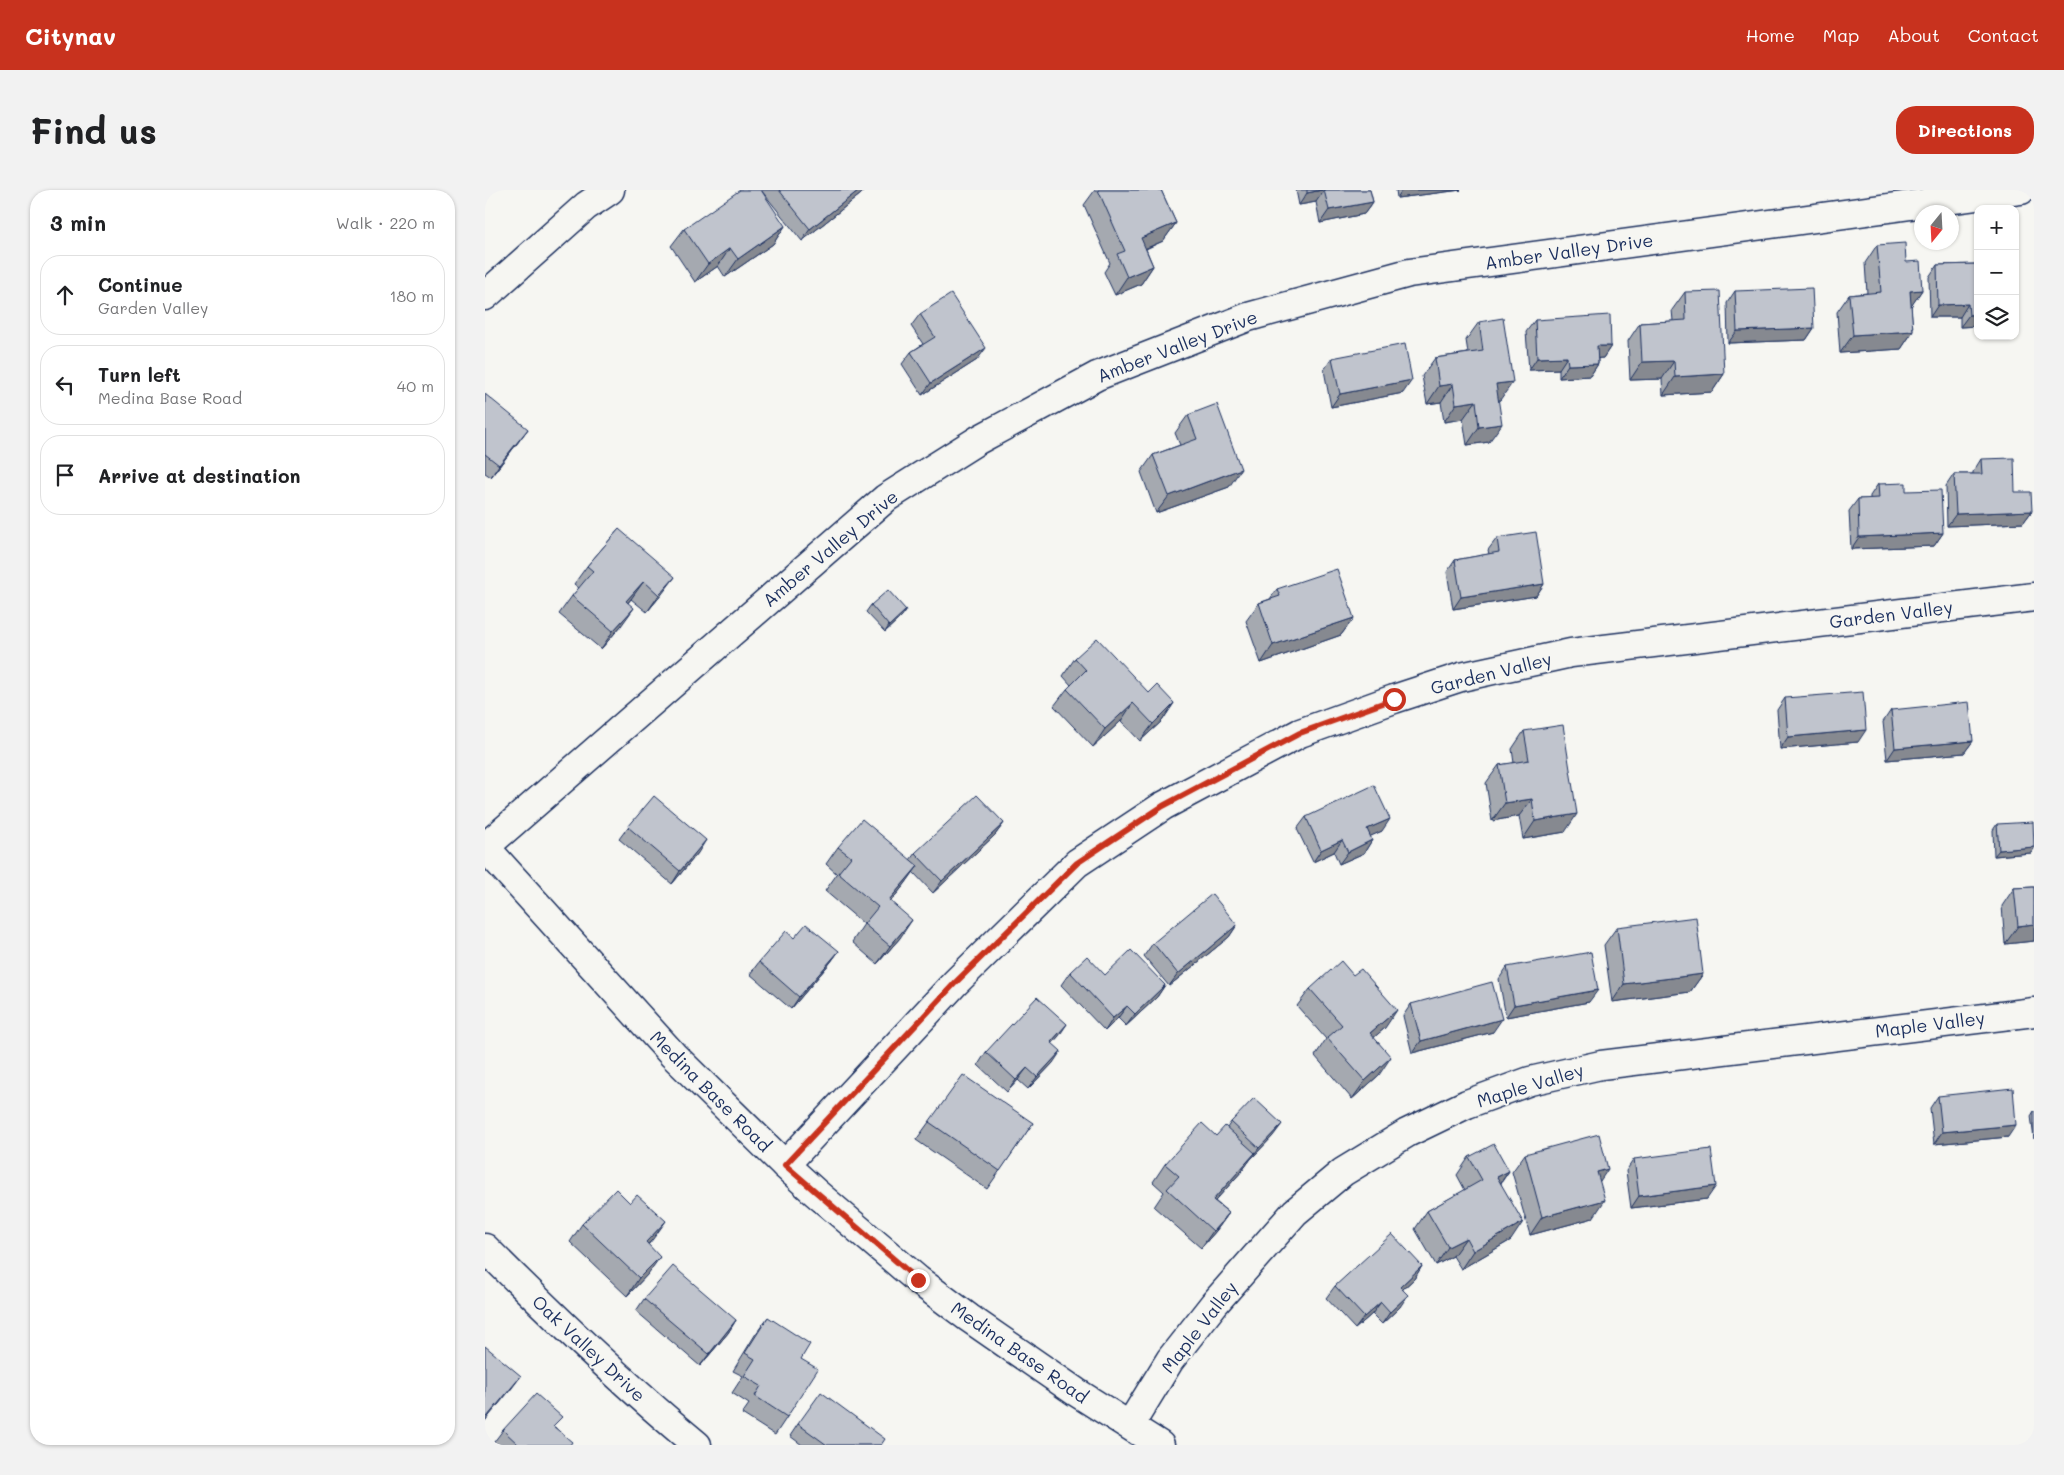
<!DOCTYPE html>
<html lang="en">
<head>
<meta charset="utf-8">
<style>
	:root { --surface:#fff; --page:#f2f2f2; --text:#202124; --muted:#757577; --line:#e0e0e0; --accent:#c8321e }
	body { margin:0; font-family:Mali,sans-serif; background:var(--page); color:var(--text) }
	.controls { position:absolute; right:15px; top:15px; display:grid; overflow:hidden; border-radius:10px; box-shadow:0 1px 4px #0004 }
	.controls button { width:45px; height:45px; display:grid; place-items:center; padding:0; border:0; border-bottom:1px solid var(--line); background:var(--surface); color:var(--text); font:25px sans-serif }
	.compass { position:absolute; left:1429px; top:15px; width:45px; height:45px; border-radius:50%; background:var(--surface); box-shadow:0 1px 4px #0004; rotate:198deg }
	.stop { position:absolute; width:15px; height:15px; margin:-11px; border:4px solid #c8321e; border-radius:50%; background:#fff }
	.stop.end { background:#c8321e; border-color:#fff; box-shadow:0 1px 5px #0008 }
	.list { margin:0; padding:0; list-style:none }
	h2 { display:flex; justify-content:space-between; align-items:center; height:65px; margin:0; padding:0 20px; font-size:21px }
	h2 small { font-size:16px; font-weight:400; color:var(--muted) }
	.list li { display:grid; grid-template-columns:32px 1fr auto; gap:15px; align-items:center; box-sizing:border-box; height:80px; margin:0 10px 10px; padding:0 10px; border:1px solid var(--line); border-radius:20px }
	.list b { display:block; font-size:19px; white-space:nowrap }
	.list p { margin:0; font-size:16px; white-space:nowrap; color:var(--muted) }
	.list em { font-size:16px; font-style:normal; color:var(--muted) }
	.icon { flex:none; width:28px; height:28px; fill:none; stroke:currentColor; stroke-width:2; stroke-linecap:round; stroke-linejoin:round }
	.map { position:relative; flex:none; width:1549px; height:1255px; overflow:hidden; border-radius:20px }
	header { display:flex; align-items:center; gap:30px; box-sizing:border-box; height:70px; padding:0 25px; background:var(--accent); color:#fff }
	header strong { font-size:24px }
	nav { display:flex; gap:28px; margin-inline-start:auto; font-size:18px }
	.intro { display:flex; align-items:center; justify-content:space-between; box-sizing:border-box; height:120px; padding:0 30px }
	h1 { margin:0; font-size:35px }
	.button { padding:12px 22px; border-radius:20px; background:var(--accent); color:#fff; font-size:18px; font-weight:700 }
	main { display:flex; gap:30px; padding:0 30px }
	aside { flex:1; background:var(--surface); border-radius:20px; box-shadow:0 1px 4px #0004 }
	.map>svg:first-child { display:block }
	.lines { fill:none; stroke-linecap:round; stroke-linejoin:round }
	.street-casing { stroke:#1b2f5e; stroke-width:31 }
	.secondary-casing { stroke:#1b2f5e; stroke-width:31 }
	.street { stroke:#f6f6f2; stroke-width:28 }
	.secondary { stroke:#f6f6f2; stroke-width:28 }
	.wall { fill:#a5a9b0; stroke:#1b2f5e }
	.shaded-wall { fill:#868990; stroke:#1b2f5e }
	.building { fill:#c0c4cd; stroke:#1b2f5e }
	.route { stroke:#c8321e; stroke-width:6 }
	.labels { text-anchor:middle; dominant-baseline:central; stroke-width:4; stroke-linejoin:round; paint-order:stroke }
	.street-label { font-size:18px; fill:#1b2f5e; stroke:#f6f6f2 }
</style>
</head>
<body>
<header>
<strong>Citynav</strong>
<nav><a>Home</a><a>Map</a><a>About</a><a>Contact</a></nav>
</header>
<div class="intro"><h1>Find us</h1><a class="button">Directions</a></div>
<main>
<aside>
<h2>3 min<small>Walk · 220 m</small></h2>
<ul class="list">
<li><svg class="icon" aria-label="ahead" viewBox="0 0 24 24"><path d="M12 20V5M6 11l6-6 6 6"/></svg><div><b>Continue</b><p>Garden Valley</p></div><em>180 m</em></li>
<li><svg class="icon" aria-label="left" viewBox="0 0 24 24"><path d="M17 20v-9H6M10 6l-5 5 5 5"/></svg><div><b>Turn left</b><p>Medina Base Road</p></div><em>40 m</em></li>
<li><svg class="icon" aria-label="arrive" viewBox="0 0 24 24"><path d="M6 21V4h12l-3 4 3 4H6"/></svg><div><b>Arrive at destination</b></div></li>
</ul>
</aside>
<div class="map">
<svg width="1549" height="1255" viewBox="0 0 1549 1255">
	<rect width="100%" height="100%" fill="#f6f6f2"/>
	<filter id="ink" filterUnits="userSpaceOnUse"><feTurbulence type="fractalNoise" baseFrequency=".02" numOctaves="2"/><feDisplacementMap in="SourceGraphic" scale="10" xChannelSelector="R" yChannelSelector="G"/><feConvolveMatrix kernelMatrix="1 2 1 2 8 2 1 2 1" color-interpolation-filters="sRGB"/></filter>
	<g filter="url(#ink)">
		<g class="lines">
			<g class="street-casing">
				<g id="street">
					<path d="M0,106L101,16L125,0"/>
					<path d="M0,657L401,308L493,250L612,186L763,127L924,83L1536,0"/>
					<path d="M300,975L470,793L592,673L678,616L815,543L909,509L976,487L1086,463L1549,407"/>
					<path d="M0,1058C68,1126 138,1194 212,1255"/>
					<path d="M645,1235L685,1170L729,1114L810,1022L858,982L922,943L982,914L1045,891L1116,875L1549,822"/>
				</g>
			</g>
			<g class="secondary-casing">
				<path id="secondary" d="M0,657L188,865L300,975L331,1003L433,1090L484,1128L591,1202L675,1255"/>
			</g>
			<use href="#street" class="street"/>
			<use href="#secondary" class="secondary"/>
		</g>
		<g class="wall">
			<path d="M276,0H379L376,4L317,51Z"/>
			<path d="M610,0H676L691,33L678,51L661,59L668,76L656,94L630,105L619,82L625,73L599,15Z"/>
			<path d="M811,0H885L888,12L879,24L835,33L831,12L814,15Z"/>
			<path d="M911,0H976L912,8Z"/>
			<path d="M300,36L288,54L240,87L233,76L210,92L186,56L199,39Z"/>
			<path d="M1392,55L1421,72L1437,100L1426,116L1428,141L1416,159L1355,163L1352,122L1364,105L1382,103L1380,73Z"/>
			<path d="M1493,74V136L1475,137V127H1445L1444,87L1452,75Z"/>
			<path d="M1250,101L1329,138L1321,150L1243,153L1242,113Z"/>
			<path d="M1200,102L1239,184L1227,202L1178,205L1177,189L1145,190L1143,151L1155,133L1188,131L1187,120Z"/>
			<path d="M435,124L492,170L437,205L417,174L426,162L438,154L426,136Z"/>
			<path d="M1050,130L1126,156L1118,168H1113V174L1105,186L1074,188V179L1044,180L1041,142Z"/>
			<path d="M994,132L1015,210H1013L1004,252L982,255L978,229L959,232L956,212L942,214L937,186L950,168L983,163L981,150Z"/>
			<path d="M847,168L918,203L846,217L839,180Z"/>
			<path d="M0,204L34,251L6,287L0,283Z"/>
			<path d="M703,225L744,297L671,323L656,282L668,265L695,255L690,243Z"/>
			<path d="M1496,269L1530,302L1547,321L1538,333L1462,336L1461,296L1469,284H1488V282Z"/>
			<path d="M1393,294L1421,301L1458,343L1449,356L1366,359L1364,321L1373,309H1385V306Z"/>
			<path d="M134,339L177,404L162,422L146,409L143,413L136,436L116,459L74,424L87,406L94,398L89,394L102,376Z"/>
			<path d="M1012,348L1059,394L1051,406L968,419L962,382L970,370L1004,364L1003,360Z"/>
			<path d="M792,399L869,428L856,445L776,473L761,431L774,413L785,409Z"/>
			<path d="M386,415L417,426L400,442L381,422Z"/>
			<path d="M590,468L664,503L689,513L677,531L655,551L636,531L608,557L569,516L582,499L586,495L578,486Z"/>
			<path d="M1300,508L1373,552L1295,559L1292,520Z"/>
			<path d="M1406,520L1488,551L1479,563L1402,570L1398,532Z"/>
			<path d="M1039,541L1080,642L1038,649L1034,626L1007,631L1001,593L1014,575L1029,573L1027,559Z"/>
			<path d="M821,627L897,641L885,646L887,650L879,663L854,674L849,662L828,672L812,639Z"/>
			<path d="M519,633L510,645L448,703L428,682L420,694L406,711L415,748L392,774L367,752L379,734L340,701L352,684L341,674L353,657L425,670L430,663Z"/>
			<path d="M1512,634L1546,663L1509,666L1508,640Z"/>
			<path d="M143,637L213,663L187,694L134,649Z"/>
			<path d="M1549,697V751L1520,754L1517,716L1529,698Z"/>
			<path d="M752,735L744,747L684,796L659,766L668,753Z"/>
			<path d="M1132,737L1218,784L1205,802L1127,812L1119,755Z"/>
			<path d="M309,748L354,761L345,773L306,819L265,784L274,772Z"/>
			<path d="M1022,777L1104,812L1021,827L1014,789Z"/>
			<path d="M585,782L620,785L680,795L672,807L641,836L633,828L620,841L576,795Z"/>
			<path d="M825,799L900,838L889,847L894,885L867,909L830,866L841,849L812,816Z"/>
			<path d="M926,814L1008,842L927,863L918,826Z"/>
			<path d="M574,846L567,853L568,873L543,899L533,890L522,902L493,875L501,862Z"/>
			<path d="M1453,906L1523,947L1449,954L1445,918Z"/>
			<path d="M1549,921V949L1546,926Z"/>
			<path d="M444,932L548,933L502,999L431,950Z"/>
			<path d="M746,932L788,946L765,970L757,981L730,1011L744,1023L731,1041L716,1058L669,1017L679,1002L668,992L680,974L731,946L742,938Z"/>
			<path d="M1040,964L1108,1028L1045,1045L1027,982Z"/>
			<path d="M984,967L1024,981L1016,993L1026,1050L976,1079L968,1066L951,1075L930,1039L942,1021L980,1000L972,985Z"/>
			<path d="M1149,969L1222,1009L1146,1018L1141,981Z"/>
			<path d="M97,1034L168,1049L163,1055V1084L142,1106L85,1052Z"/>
			<path d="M937,1076L929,1089L918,1099L915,1117L897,1134L887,1124L870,1139L841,1108L850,1096Z"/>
			<path d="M159,1109L251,1130L243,1143L215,1176L151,1121Z"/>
			<path d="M283,1127L316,1169L302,1227L290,1245L257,1224L264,1214L247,1203L258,1186L248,1181L270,1145Z"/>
			<path d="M313,1234L396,1255H317L305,1246Z"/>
			<path d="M70,1237L85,1255H12L9,1252L18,1240Z"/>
		</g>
		<g class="shaded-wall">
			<path d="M374,0H379L376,4L317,51L325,39Z"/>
			<path d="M837,0H839L831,12L814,15L822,3Z"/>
			<path d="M917,0H976L912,8Z"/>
			<path d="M888,12L879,24L835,33L844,20Z"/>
			<path d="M691,33L678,51L643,66L656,48Z"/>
			<path d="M300,36L288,54L240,87L253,69Z"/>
			<path d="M245,58L233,76L210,92L223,74Z"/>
			<path d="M668,76L656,94L630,105L642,87Z"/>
			<path d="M1437,100L1425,118V101Z"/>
			<path d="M1483,114L1475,127H1445L1453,115Z"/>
			<path d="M1493,124V136L1475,137L1484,125Z"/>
			<path d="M1329,138L1321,150L1243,153L1252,141Z"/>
			<path d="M1428,141L1416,159L1355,163L1368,145Z"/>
			<path d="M1112,156H1126L1118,168L1104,169Z"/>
			<path d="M501,158L492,170L437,205L446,193Z"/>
			<path d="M1082,167L1074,179L1044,180L1052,168Z"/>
			<path d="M1189,171L1177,189L1145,190L1157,172Z"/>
			<path d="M1113,174L1105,186L1074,188L1083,175Z"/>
			<path d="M1239,184L1227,202L1178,205L1190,187Z"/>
			<path d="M927,190L918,203L846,217L855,204Z"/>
			<path d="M1028,192L1015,210L998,212L1011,194Z"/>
			<path d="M968,194L956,212L942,214L954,196Z"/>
			<path d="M991,211L978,229L959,232L971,214Z"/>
			<path d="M1017,234L1004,252L982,255L994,237Z"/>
			<path d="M43,239L34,251L6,287L14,275Z"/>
			<path d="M756,279L744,297L671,323L684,306Z"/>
			<path d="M1547,321L1538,333L1462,336L1471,324Z"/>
			<path d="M1458,343L1449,356L1366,359L1374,347Z"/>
			<path d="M190,387L177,404L162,422L174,405Z"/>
			<path d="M159,391L146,409L129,429L141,411Z"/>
			<path d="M1059,394L1051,406L968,419L976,407Z"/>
			<path d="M149,418L136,436L116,459L128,441Z"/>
			<path d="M421,420L417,426L400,442L404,436Z"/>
			<path d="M869,428L856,445L776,473L788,455Z"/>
			<path d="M648,513L636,531L608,557L620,539Z"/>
			<path d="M689,513L677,531L655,551L668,534Z"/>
			<path d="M1381,540L1373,552L1295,559L1303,547Z"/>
			<path d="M1488,551L1479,563L1402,570L1410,558Z"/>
			<path d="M1047,609L1034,626L1007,631L1020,613Z"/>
			<path d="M1092,624L1080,642L1038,649L1050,631Z"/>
			<path d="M905,629L897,641L873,652L882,639Z"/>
			<path d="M519,633L510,645L448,703L457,691Z"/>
			<path d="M221,650L213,663L187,694L195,681Z"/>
			<path d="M857,650L849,662L828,672L836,660Z"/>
			<path d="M887,650L879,663L854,674L863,662Z"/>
			<path d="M1549,657V659L1546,663L1509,666L1514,660Z"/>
			<path d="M433,676L420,694L392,728L404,710Z"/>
			<path d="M427,730L415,748L392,774L405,756Z"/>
			<path d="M1549,734V751L1520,754L1533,736Z"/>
			<path d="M752,735L744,747L684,796L693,784Z"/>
			<path d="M354,761L345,773L306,819L314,807Z"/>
			<path d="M1218,784L1205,802L1127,812L1139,794Z"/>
			<path d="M680,795L672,807L641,836L650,824Z"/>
			<path d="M1113,800L1104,812L1021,827L1029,815Z"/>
			<path d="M642,816L633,828L620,841L628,828Z"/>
			<path d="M912,820L900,838L873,861L885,843Z"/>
			<path d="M1017,829L1008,842L927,863L936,851Z"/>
			<path d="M582,834L574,846L558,864L566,852Z"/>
			<path d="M576,861L568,873L543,899L552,887Z"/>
			<path d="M906,867L894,885L867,909L880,891Z"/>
			<path d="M542,878L533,890L522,902L531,890Z"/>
			<path d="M797,934L788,946L765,970L757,981L715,1028L728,1010L770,963L774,958Z"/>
			<path d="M1531,935L1523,947L1449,954L1457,942Z"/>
			<path d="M1123,979L1111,997L1112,982Z"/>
			<path d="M1024,981L1011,999L1012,987Z"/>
			<path d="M1231,996L1222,1009L1146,1018L1154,1006Z"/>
			<path d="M1120,1010L1108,1028L1045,1045L1057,1027Z"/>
			<path d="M744,1023L731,1041L716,1058L728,1041Z"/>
			<path d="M181,1031L168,1049L148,1070L161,1052Z"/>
			<path d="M1038,1032L1026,1050L976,1079L988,1061Z"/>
			<path d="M981,1048L968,1066L951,1075L963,1057Z"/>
			<path d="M175,1067L163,1084L142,1106L154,1088Z"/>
			<path d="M937,1076L929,1089L907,1109L915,1097Z"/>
			<path d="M923,1105L915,1117L897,1134L905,1122Z"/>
			<path d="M896,1112L887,1124L870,1139L879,1127Z"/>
			<path d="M251,1130L243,1143L215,1176L224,1164Z"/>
			<path d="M36,1186L27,1198L0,1231L2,1227Z"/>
		</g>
		<g class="building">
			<path d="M255,0H276L300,36L253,69L245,58L223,74L199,39Z"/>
			<path d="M294,0H374L325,39Z"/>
			<path d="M613,0H676L691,33L656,48L668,76L642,87L632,64L640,61Z"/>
			<path d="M822,0H837L822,3Z"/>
			<path d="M839,0H885L888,12L844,20Z"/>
			<path d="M1420,53L1421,72L1435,71L1437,100L1425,101L1428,141L1368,145L1364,105L1396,102L1392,55Z"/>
			<path d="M1493,74V124L1484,125L1483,114L1453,115L1452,75Z"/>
			<path d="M1327,98L1329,138L1252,141L1250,101Z"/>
			<path d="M1235,101L1239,184L1190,187L1189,171L1157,172L1155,133L1201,130L1200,102Z"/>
			<path d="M466,104L501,158L446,193L426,162L450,147L435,124Z"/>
			<path d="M1125,125L1126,156H1112L1113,174L1083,175L1082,167L1052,168L1050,130Z"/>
			<path d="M1018,128L1028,192L1011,194L1017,234L994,237L991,211L971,214L968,194L954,196L950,168L998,161L994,132Z"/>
			<path d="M920,154L927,190L855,204L847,168Z"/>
			<path d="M0,204L43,239L14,275L0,264Z"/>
			<path d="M732,214L756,279L684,306L668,265L712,249L703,225Z"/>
			<path d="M1529,268L1530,302H1546L1547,321L1471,324L1469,284H1497L1496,269Z"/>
			<path d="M1421,293V301L1456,300L1458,343L1374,347L1373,309L1394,308L1393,294Z"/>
			<path d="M134,339L190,387L174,405L159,391L141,411L149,418L128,441L87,406L108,381L102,376Z"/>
			<path d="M1051,342L1059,394L976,407L970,370L1014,362L1012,348Z"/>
			<path d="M852,379L869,428L788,455L774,413L795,406L792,399Z"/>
			<path d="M403,400L421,420L404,436L386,415Z"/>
			<path d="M612,448L664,503L672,495L689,513L668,534L648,513L620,539L582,499L601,480L590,468Z"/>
			<path d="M1378,502L1381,540L1303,547L1300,508Z"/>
			<path d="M1484,512L1488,551L1410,558L1406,520Z"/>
			<path d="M1078,535L1092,624L1050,631L1047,609L1020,613L1014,575L1044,570L1039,541Z"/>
			<path d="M889,595L905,629L882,639L887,650L863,662L857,650L836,660L821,627Z"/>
			<path d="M492,605L519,633L457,691L430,663Z"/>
			<path d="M169,606L221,650L195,681L143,637Z"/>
			<path d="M377,629L433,676L404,710L427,730L405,756L379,734L393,717L353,683L366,667L353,657Z"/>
			<path d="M1548,632L1549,657L1514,660L1512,634Z"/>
			<path d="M1549,697V734L1533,736L1529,698Z"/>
			<path d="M727,704L752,735L693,784L668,753Z"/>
			<path d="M1211,727L1218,784L1139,794L1132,737Z"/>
			<path d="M321,734L354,761L314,807L274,772L301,741L309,748Z"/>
			<path d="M646,760L680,795L650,824L642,816L628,828L585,782L602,766L620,785Z"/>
			<path d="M1106,762L1113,800L1029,815L1022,777Z"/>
			<path d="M856,771L868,785L876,779L912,820L885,843L906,867L880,891L842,848L857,835L825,799Z"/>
			<path d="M1007,792L1017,829L936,851L926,814Z"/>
			<path d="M552,807L582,834L566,852L576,861L552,887L542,878L531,890L501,862Z"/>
			<path d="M478,885L548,933L515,981L444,932Z"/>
			<path d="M1528,898L1531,935L1457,942L1453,906Z"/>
			<path d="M769,908L797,934L774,958L746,932Z"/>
			<path d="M717,933L731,946L740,936L770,963L728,1010L744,1023L728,1041L682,999L694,986L680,974Z"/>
			<path d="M1114,944L1123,979L1112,982L1120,1010L1057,1027L1040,964Z"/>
			<path d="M1009,954L1024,981L1012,987L1038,1032L988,1061L981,1048L963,1057L942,1021L997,990L984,967Z"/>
			<path d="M1226,959L1231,996L1154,1006L1149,969Z"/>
			<path d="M131,999L145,1013L152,1005L181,1031L161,1052L175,1067L154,1088L97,1034Z"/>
			<path d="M907,1044L937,1076L915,1097L923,1105L905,1122L896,1112L879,1127L850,1096Z"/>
			<path d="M188,1076L251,1130L224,1164L159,1109Z"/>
			<path d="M283,1127L325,1154L316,1169L333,1179L302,1227L270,1206L276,1196L259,1186L270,1169L260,1163Z"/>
			<path d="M0,1156L36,1186L2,1227L0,1225Z"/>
			<path d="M336,1202L400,1249L396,1255H342L313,1234Z"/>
			<path d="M51,1204L77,1227L68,1236L87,1252L85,1255H34L18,1240Z"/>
		</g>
	</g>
	<g class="lines" filter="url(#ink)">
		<path class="route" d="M433,1090L300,975L470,793L592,673L678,616L815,543L909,509"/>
	</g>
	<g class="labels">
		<g class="street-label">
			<text transform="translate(1084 61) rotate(-8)">Amber Valley Drive</text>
			<text transform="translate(692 156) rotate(-21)">Amber Valley Drive</text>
			<text transform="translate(345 358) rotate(-40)">Amber Valley Drive</text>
			<text transform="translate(1406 424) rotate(-7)">Garden Valley</text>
			<text transform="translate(1006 483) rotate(-14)">Garden Valley</text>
			<text transform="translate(1445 834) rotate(-7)">Maple Valley</text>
			<text transform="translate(1045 895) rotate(-17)">Maple Valley</text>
			<text transform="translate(226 901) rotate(45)">Medina Base Road</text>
			<text transform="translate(714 1137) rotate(-52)">Maple Valley</text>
			<text transform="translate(104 1158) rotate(43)">Oak Valley Drive</text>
			<text transform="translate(535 1162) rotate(35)">Medina Base Road</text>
		</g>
	</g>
</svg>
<div class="controls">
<button>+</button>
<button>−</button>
<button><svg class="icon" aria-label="layers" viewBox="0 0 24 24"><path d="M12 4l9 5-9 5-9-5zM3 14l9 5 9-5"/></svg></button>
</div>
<svg class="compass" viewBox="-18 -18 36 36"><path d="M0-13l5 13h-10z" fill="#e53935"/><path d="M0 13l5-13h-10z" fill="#757577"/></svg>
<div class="stop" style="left:909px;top:509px"></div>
<div class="stop end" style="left:433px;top:1090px"></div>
</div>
</main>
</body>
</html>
